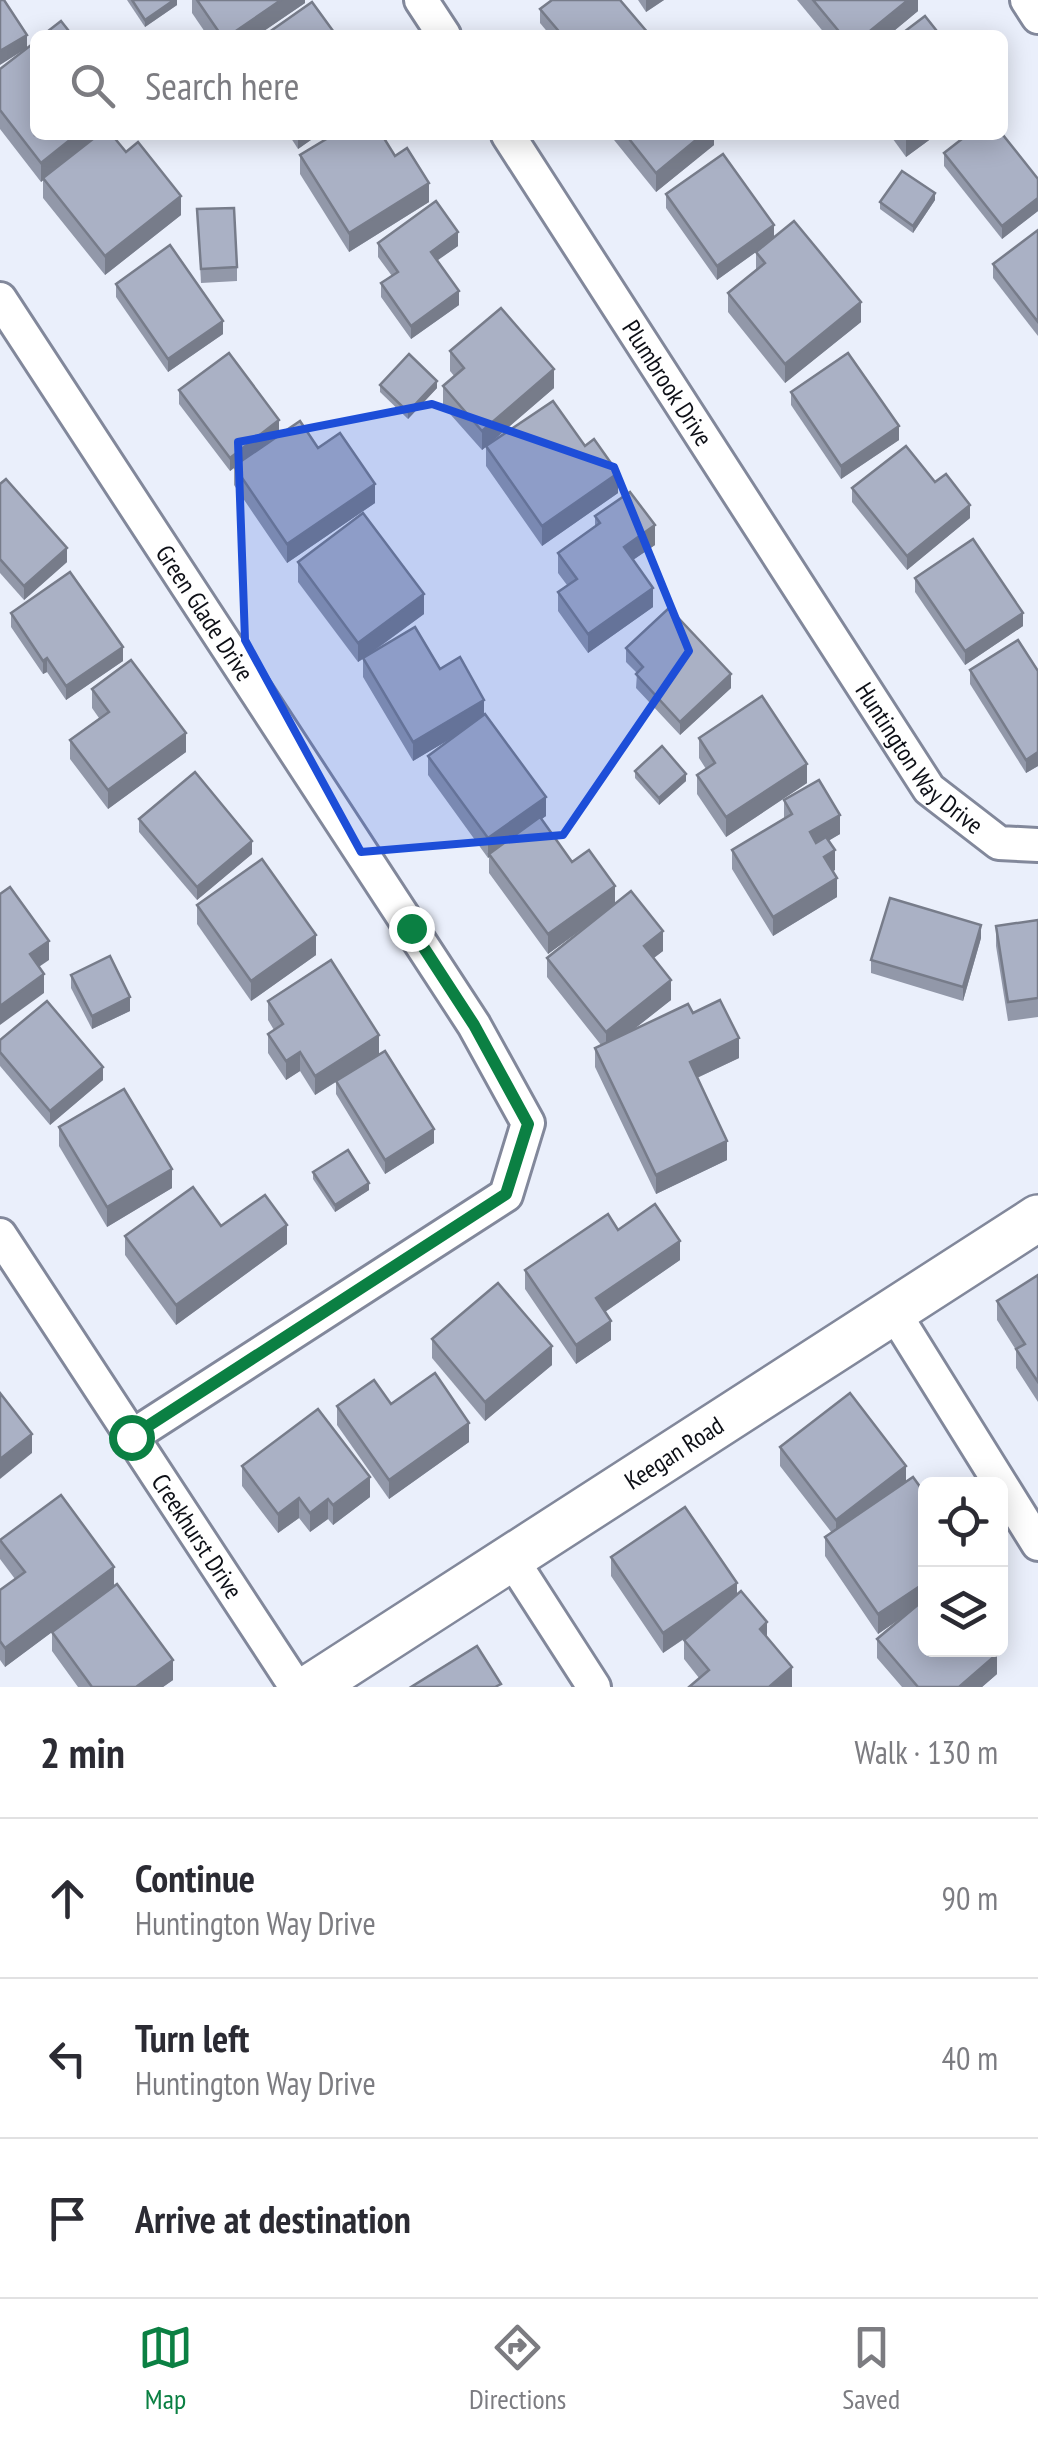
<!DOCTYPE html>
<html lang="en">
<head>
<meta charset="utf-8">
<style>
	:root { --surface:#fff; --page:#f7f7f7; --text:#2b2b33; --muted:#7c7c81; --line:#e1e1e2; --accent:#0b8043 }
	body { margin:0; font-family:"PT Sans Narrow",sans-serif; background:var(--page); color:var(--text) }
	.controls { position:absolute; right:30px; bottom:30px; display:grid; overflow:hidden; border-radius:15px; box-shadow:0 5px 25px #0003 }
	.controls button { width:90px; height:90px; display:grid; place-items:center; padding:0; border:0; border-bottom:2px solid var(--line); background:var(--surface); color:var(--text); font:50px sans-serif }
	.stop { position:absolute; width:30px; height:30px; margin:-22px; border:8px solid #0b8043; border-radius:50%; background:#fff }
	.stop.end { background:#0b8043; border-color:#fff; box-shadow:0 2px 10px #0008 }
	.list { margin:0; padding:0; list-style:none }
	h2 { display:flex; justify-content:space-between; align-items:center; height:130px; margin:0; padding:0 40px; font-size:42px }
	h2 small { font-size:32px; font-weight:400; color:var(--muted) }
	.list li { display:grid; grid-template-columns:65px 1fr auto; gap:30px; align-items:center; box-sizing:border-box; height:160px; padding:0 40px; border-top:2px solid var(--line) }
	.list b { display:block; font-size:38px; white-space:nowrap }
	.list p { margin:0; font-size:32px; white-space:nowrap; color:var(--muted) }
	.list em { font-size:32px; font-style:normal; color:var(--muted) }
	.icon { flex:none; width:55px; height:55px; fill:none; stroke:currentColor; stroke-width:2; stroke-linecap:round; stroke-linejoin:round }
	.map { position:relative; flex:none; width:1038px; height:1687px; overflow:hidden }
	.search { position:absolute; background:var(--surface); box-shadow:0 5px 25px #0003; left:30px; right:30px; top:30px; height:110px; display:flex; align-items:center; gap:25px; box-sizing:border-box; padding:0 35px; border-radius:15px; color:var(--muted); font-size:38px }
	.sheet { height:610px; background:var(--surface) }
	nav { display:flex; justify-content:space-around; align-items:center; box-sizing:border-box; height:140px; border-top:2px solid var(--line); background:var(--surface); font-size:28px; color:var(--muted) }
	nav a { display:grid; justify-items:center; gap:5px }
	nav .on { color:var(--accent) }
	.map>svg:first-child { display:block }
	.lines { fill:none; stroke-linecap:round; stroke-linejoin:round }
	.street-casing { stroke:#82889b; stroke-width:38 }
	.secondary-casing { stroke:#82889b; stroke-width:50 }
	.street { stroke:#fff; stroke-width:32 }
	.secondary { stroke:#fff; stroke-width:45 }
	.wall { fill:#9298a9 }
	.shaded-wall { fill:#777c8a }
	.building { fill:#aab1c5; stroke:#777c8a; stroke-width:2.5 }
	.route { stroke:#0b8043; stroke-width:12 }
	.marked { fill:#1d4ed8; fill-opacity:0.2; stroke:#1d4ed8; stroke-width:8; stroke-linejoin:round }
	.labels { text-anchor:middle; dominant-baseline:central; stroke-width:8; stroke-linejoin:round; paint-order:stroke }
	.street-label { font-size:25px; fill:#0d0f16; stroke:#eaeffb }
</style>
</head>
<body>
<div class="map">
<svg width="1038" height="1687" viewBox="0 0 1038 1687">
	<rect width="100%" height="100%" fill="#eaeffb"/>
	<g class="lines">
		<g class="street-casing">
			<g id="street">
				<path d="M421,0L444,35"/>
				<path d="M1027,0L1038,17"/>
				<path id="s1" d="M508,135L929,789L999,843L1038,845"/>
				<path id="s2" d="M0,299L474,1025L528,1123L506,1195L131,1437"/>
				<path id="s3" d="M0,1235L296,1687"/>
				<path d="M893,1311L1038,1544"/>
				<path d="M511,1558L594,1687"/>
			</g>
		</g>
		<g class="secondary-casing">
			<g id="secondary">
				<path id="s4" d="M311,1687L1038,1218"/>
			</g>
		</g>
		<use href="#street" class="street"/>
		<use href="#secondary" class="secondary"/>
	</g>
	<g class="wall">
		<path d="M127,0H177V5L145,27Z"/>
		<path d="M192,0H305V3L258,35H207L192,13Z"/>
		<path d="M638,0H664L646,12Z"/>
		<path d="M797,0H918V11L889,35H826Z"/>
		<path d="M540,9L648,35H550L540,23Z"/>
		<path d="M27,48L35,135L181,215L105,275L43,198V180L41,182L0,129V69Z"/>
		<path d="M289,135H318L298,149Z"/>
		<path d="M610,135H714V145L656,192Z"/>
		<path d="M890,135H936L906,157Z"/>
		<path d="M944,153L1038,179V211L1002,239L944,166Z"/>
		<path d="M300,155L395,156L429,202L349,252L300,174Z"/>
		<path d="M666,194L774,237L861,322L785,383L728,312V293L756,271V252L717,280L666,208Z"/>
		<path d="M935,200L913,233L880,209V202Z"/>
		<path d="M197,209L237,267V281L201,283Z"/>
		<path d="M1038,230V336L993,278V264Z"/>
		<path d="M378,243L458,246L437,260L459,305L411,339L381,297V283L392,276L378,257Z"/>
		<path d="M116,284L223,334L168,372L116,297Z"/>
		<path d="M450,351L554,388L487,446L618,493L542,546L486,466V447L482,450L443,406V386L455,377L450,371Z"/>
		<path d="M380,385L437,388L408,419L380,392Z"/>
		<path d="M179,390L279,433L262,447L318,448L375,503L287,563L234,485V468L230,471L179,404Z"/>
		<path d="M791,392L899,440L841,479L791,405Z"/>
		<path d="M0,484L67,562L24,600L0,573Z"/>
		<path d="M852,488L970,518L907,570L852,502Z"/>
		<path d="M595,516L655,545L633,560L653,607L588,653L558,611V592L567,585L558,573V553L595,527Z"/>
		<path d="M298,562L424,614L370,654L440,669L484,715L546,816L541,819L572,862L663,951L654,958L671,1000L633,1030L693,1013L739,1058L697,1078L727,1160L656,1194L595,1067V1048L601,1045L547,977V958L593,921L548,954L489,873V857L488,858L428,775V756L453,737L413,761L363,677V659L358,662L298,582Z"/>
		<path d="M915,578L1023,626L965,665L915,592Z"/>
		<path d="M11,613L123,661L66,700L47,672L43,674L11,627Z"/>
		<path d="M626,648L731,688L680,735L636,688L637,673L626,662Z"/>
		<path d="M970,670L1038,671V766L1026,773L970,684Z"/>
		<path d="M92,689L186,752L108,809L70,759V740L99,718L92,708Z"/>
		<path d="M699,738L807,783L726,837L697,794V775L706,769L699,758Z"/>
		<path d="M635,771L686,781L659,805L635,778Z"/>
		<path d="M784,800L840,834L829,840L835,870L833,871L837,897L773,936L732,869V850L784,819Z"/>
		<path d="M139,819L252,854L197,900L139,832Z"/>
		<path d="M197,905L316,955L251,1001L197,924Z"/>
		<path d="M1038,920V1017L1008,1021L996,946V926Z"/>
		<path d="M981,938L963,1001L871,973V960Z"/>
		<path d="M71,975L130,1011L92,1029L71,988Z"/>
		<path d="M268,1001L379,1054L434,1143L385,1174L336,1094V1082L315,1095L300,1071L286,1080L268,1053V1034L274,1030L268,1020Z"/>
		<path d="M0,1040L103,1080L50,1125L0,1066Z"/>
		<path d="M59,1127L172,1188L107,1227L59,1146Z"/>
		<path d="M313,1172L369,1190L335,1212L313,1179Z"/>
		<path d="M221,1226L287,1244L176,1325L125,1255V1236Z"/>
		<path d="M618,1230L680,1260L605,1312L611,1340L576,1364L525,1289V1270Z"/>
		<path d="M1038,1275V1402L1016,1368V1350L997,1320V1301Z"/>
		<path d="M432,1339L552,1365L485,1421L432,1358Z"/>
		<path d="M391,1404L469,1442L389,1499L337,1425V1406Z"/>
		<path d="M780,1447L906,1481L926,1650L997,1674L982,1687H902L877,1658V1639L904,1616L878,1634L825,1556V1537L832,1533L780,1466Z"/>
		<path d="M242,1466L370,1497L333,1525L328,1519L310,1532L299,1518L278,1533L242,1486Z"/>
		<path d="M0,1540L114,1586L173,1680L163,1687H78L52,1651V1632L5,1667L0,1660V1590L15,1579L0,1559Z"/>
		<path d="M611,1557L737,1594L767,1622L699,1678L684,1659V1640L690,1635L663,1653L611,1576Z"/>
	</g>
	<g class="shaded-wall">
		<path d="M174,0H177V5L145,27V20Z"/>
		<path d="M281,0H305V3L258,35H230Z"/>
		<path d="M646,0H664L646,12Z"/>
		<path d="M908,0H918V11L889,35H865Z"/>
		<path d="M27,35V48L0,65V51Z"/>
		<path d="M76,135H101L41,182V163Z"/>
		<path d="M298,135H318L298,149Z"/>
		<path d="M702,135H714V145L656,192V173Z"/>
		<path d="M910,135H936L906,157V138Z"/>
		<path d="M429,183V202L349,252V233Z"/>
		<path d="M935,193V200L913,233V226Z"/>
		<path d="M181,196V215L105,275V256Z"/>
		<path d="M1038,198V211L1002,239V226Z"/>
		<path d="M774,225V239L717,280V266Z"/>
		<path d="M458,232V246L431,265V252Z"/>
		<path d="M459,291V305L411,339V326Z"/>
		<path d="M861,302V322L785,383V364Z"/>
		<path d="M223,321V334L168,372V359Z"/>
		<path d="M554,369V388L482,450V431Z"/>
		<path d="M437,381V388L408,419V412Z"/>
		<path d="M279,420V433L230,471V458Z"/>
		<path d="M899,426V440L841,479V466Z"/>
		<path d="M618,473V493L542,546V526Z"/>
		<path d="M375,484V503L287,563V544Z"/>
		<path d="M970,505V518L907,570V556Z"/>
		<path d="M655,525V545L624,566V547Z"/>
		<path d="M67,548V562L24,600V586Z"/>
		<path d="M653,588V607L588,653V634Z"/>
		<path d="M424,594V614L358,662V643Z"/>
		<path d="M1023,613V626L965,665V651Z"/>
		<path d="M123,647V661L66,700V686Z"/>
		<path d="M47,658V672L43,674V661Z"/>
		<path d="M731,674V688L680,735V722Z"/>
		<path d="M484,700V719L413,761V742Z"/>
		<path d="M186,733V752L108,809V790Z"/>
		<path d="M1038,752V766L1026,773V760Z"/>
		<path d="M807,764V783L726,837V817Z"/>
		<path d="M686,774V781L659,805V798Z"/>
		<path d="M546,797V816L488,858V838Z"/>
		<path d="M840,815V834L810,852V832Z"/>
		<path d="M252,841V854L197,900V887Z"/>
		<path d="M835,850V870L824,876V857Z"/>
		<path d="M837,878V897L773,936V917Z"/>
		<path d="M615,886V905L548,954V934Z"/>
		<path d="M981,925V938L963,1001V987Z"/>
		<path d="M663,931V951L644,965V946Z"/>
		<path d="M316,935V955L251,1001V981Z"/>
		<path d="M49,941V960L30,973V954Z"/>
		<path d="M44,974V993L0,1025V1006Z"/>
		<path d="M671,980V1000L606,1051V1032Z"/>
		<path d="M130,997V1011L92,1029V1016Z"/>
		<path d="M379,1035V1054L315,1095V1076Z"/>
		<path d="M739,1038V1058L690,1081V1062Z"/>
		<path d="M300,1052V1071L286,1080V1061Z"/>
		<path d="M103,1067V1080L50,1125V1111Z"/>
		<path d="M434,1129V1143L385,1174V1160Z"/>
		<path d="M727,1141V1160L656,1194V1175Z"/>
		<path d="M172,1169V1188L107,1227V1207Z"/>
		<path d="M369,1183V1190L335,1212V1205Z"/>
		<path d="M287,1225V1244L176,1325V1305Z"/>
		<path d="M680,1241V1260L596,1318V1298Z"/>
		<path d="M611,1321V1340L576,1364V1345Z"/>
		<path d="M552,1346V1365L485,1421V1402Z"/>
		<path d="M469,1423V1442L389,1499V1480Z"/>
		<path d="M32,1434V1453L0,1479V1459Z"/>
		<path d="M906,1466V1485L836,1539V1520Z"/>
		<path d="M370,1477V1497L333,1525V1505Z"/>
		<path d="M299,1498V1518L278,1533V1514Z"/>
		<path d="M328,1499V1519L310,1532V1513Z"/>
		<path d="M114,1567V1586L5,1667V1648Z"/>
		<path d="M926,1582V1601L878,1634V1614Z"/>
		<path d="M737,1583V1602L663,1653V1633Z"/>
		<path d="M767,1622V1642L760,1629Z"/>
		<path d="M997,1654V1674L982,1687H959Z"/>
		<path d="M173,1660V1680L163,1687H136Z"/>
		<path d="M792,1667V1687H769Z"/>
	</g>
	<g class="building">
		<path d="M0,0H4L27,35L0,51Z"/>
		<path d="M132,0H174L145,20Z"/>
		<path d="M197,0H281L230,35H221Z"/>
		<path d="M552,0H620L648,33L646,35H562L540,9Z"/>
		<path d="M813,0H908L865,35H842Z"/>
		<path d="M312,2L336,35H265Z"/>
		<path d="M925,16L940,35H900Z"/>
		<path d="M61,21L72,35H43Z"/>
		<path d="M35,42V135H76L41,163L0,110V69Z"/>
		<path d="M98,135H112L126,152L138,142L181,196L105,256L43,178Z"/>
		<path d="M333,135H382L395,156L407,148L429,183L349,233L300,155Z"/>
		<path d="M626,135H702L656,173Z"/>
		<path d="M967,135H1003L1038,179V198L1002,226L944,153Z"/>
		<path d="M723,154L774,225L717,266L666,194Z"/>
		<path d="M902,171L935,193L913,226L880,202Z"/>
		<path d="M436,201L458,232L431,252L459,291L411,326L381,283L398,272L378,243Z"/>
		<path d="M234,208L237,267L201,269L197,209Z"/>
		<path d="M794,221L861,302L785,364L728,293L765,263L756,252Z"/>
		<path d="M1038,230V322L993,264Z"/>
		<path d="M170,245L223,321L168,359L116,284Z"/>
		<path d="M501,308L554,369L482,431L443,386L464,368L450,351Z"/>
		<path d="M229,353L279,420L230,458L179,390Z"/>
		<path d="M848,353L899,426L841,466L791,392Z"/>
		<path d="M409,354L437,381L408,412L380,385Z"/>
		<path d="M553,401L585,446L594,439L618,473L542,526L486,446Z"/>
		<path d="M300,421L318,448L340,433L375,484L287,544L234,466Z"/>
		<path d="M906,446L935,482L946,474L970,505L907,556L852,488Z"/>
		<path d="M6,479L67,548L24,586L0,559V484Z"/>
		<path d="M630,492L655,525L624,547L653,588L588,634L558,592L577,579L558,553L600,523L595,516Z"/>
		<path d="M363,513L424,594L358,643L298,562Z"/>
		<path d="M973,539L1023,613L965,651L915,578Z"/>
		<path d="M70,572L123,647L66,686L47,658L43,661L11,613Z"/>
		<path d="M669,608L731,674L680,722L636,674L643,667L626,648Z"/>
		<path d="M415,627L440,669L460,657L484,700L413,742L363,658Z"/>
		<path d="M1018,640L1038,671V752L1026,760L970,670Z"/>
		<path d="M131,660L186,733L108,790L70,740L109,712L92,689Z"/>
		<path d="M762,696L807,764L726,817L697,775L715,763L699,738Z"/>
		<path d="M485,714L546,797L488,838L428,756Z"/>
		<path d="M662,746L686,774L659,798L635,771Z"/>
		<path d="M195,772L252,841L197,887L139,819Z"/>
		<path d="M819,780L840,815L810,832L816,843L826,837L835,850L824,857L837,878L773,917L732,850L792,814L784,800Z"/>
		<path d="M540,817L572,862L589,850L615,886L548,934L489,854Z"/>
		<path d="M262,859L316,935L251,981L197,905Z"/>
		<path d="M10,887L49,941L30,954L44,974L0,1006V894Z"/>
		<path d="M631,891L663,931L644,946L671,980L606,1032L547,958Z"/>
		<path d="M890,898L981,925L963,987L871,960Z"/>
		<path d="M1038,920V998L1008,1002L996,926Z"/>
		<path d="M110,956L130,997L92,1016L71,975Z"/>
		<path d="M331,960L379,1035L315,1076L300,1052L286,1061L268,1034L283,1024L268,1001Z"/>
		<path d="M720,1000L739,1038L690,1062L727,1141L656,1175L595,1048L688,1004L693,1013Z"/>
		<path d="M47,1001L103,1067L50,1111L0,1052V1040Z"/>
		<path d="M385,1051L434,1129L385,1160L336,1081Z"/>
		<path d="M124,1089L172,1169L107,1207L59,1127Z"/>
		<path d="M348,1150L369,1183L335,1205L313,1172Z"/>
		<path d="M193,1187L221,1226L265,1195L287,1225L176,1305L125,1236Z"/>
		<path d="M655,1204L680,1241L596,1298L611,1321L576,1345L525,1270L608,1214L618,1230Z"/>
		<path d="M1038,1275V1382L1016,1349L1025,1344L997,1301Z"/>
		<path d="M498,1283L552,1346L485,1402L432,1339Z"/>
		<path d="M435,1373L469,1423L389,1480L337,1406L374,1380L391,1404Z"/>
		<path d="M0,1393L32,1434L0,1459Z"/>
		<path d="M850,1393L906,1466L836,1520L780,1447Z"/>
		<path d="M318,1409L370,1477L333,1505L328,1499L310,1513L299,1498L278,1514L242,1466Z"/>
		<path d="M913,1477L926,1495V1525L922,1527L926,1533V1582L878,1614L825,1537Z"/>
		<path d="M61,1495L114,1567L5,1648L0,1641V1590L25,1572L0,1540Z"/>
		<path d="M685,1507L737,1583L663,1633L611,1557Z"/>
		<path d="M117,1584L173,1660L136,1687H92L52,1632Z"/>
		<path d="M741,1591L767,1622L760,1629L792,1667L769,1687H689L709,1670L684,1640Z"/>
		<path d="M926,1598V1650H993L997,1654L959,1687H918L877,1639Z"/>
		<path d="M477,1646L501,1684L495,1687H411Z"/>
	</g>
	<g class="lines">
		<path class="route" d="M131,1437L506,1194L528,1124L474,1025L411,928"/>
	</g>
	<path class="marked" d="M432,404L614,467L689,651L563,835L361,852L245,640L238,442Z"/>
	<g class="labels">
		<g class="street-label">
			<text stroke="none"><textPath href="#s1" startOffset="295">Plumbrook Drive</textPath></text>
			<text stroke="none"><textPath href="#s2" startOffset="375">Green Glade Drive</textPath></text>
			<text stroke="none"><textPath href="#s1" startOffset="748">Huntington Way Drive</textPath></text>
			<text stroke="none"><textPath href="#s4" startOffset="432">Keegan Road</textPath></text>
			<text stroke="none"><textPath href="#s3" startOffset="360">Creekhurst Drive</textPath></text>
		</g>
	</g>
</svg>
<div class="controls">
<button><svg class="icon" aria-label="locate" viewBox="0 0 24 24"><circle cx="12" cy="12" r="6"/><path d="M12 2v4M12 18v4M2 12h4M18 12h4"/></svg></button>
<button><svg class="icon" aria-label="layers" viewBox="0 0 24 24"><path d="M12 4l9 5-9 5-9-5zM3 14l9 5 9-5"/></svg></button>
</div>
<div class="stop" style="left:131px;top:1437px"></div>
<div class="stop end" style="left:411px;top:928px"></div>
<div class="search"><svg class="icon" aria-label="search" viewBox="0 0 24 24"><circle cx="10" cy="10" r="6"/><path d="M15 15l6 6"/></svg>Search here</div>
</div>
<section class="sheet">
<h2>2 min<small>Walk · 130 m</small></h2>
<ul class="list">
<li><svg class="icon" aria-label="ahead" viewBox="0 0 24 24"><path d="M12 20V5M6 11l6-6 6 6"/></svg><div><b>Continue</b><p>Huntington Way Drive</p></div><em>90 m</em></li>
<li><svg class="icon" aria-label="left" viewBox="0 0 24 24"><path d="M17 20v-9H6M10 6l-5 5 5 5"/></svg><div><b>Turn left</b><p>Huntington Way Drive</p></div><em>40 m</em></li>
<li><svg class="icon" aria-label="arrive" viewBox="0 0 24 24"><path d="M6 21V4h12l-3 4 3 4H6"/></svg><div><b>Arrive at destination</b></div></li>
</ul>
</section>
<nav>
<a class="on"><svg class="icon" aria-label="map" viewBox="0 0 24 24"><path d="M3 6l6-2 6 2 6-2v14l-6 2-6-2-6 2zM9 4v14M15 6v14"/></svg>Map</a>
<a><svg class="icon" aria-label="directions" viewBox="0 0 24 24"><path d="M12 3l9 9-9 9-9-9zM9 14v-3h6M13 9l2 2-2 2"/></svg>Directions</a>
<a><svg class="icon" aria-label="saved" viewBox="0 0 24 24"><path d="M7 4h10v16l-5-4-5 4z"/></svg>Saved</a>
</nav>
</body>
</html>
